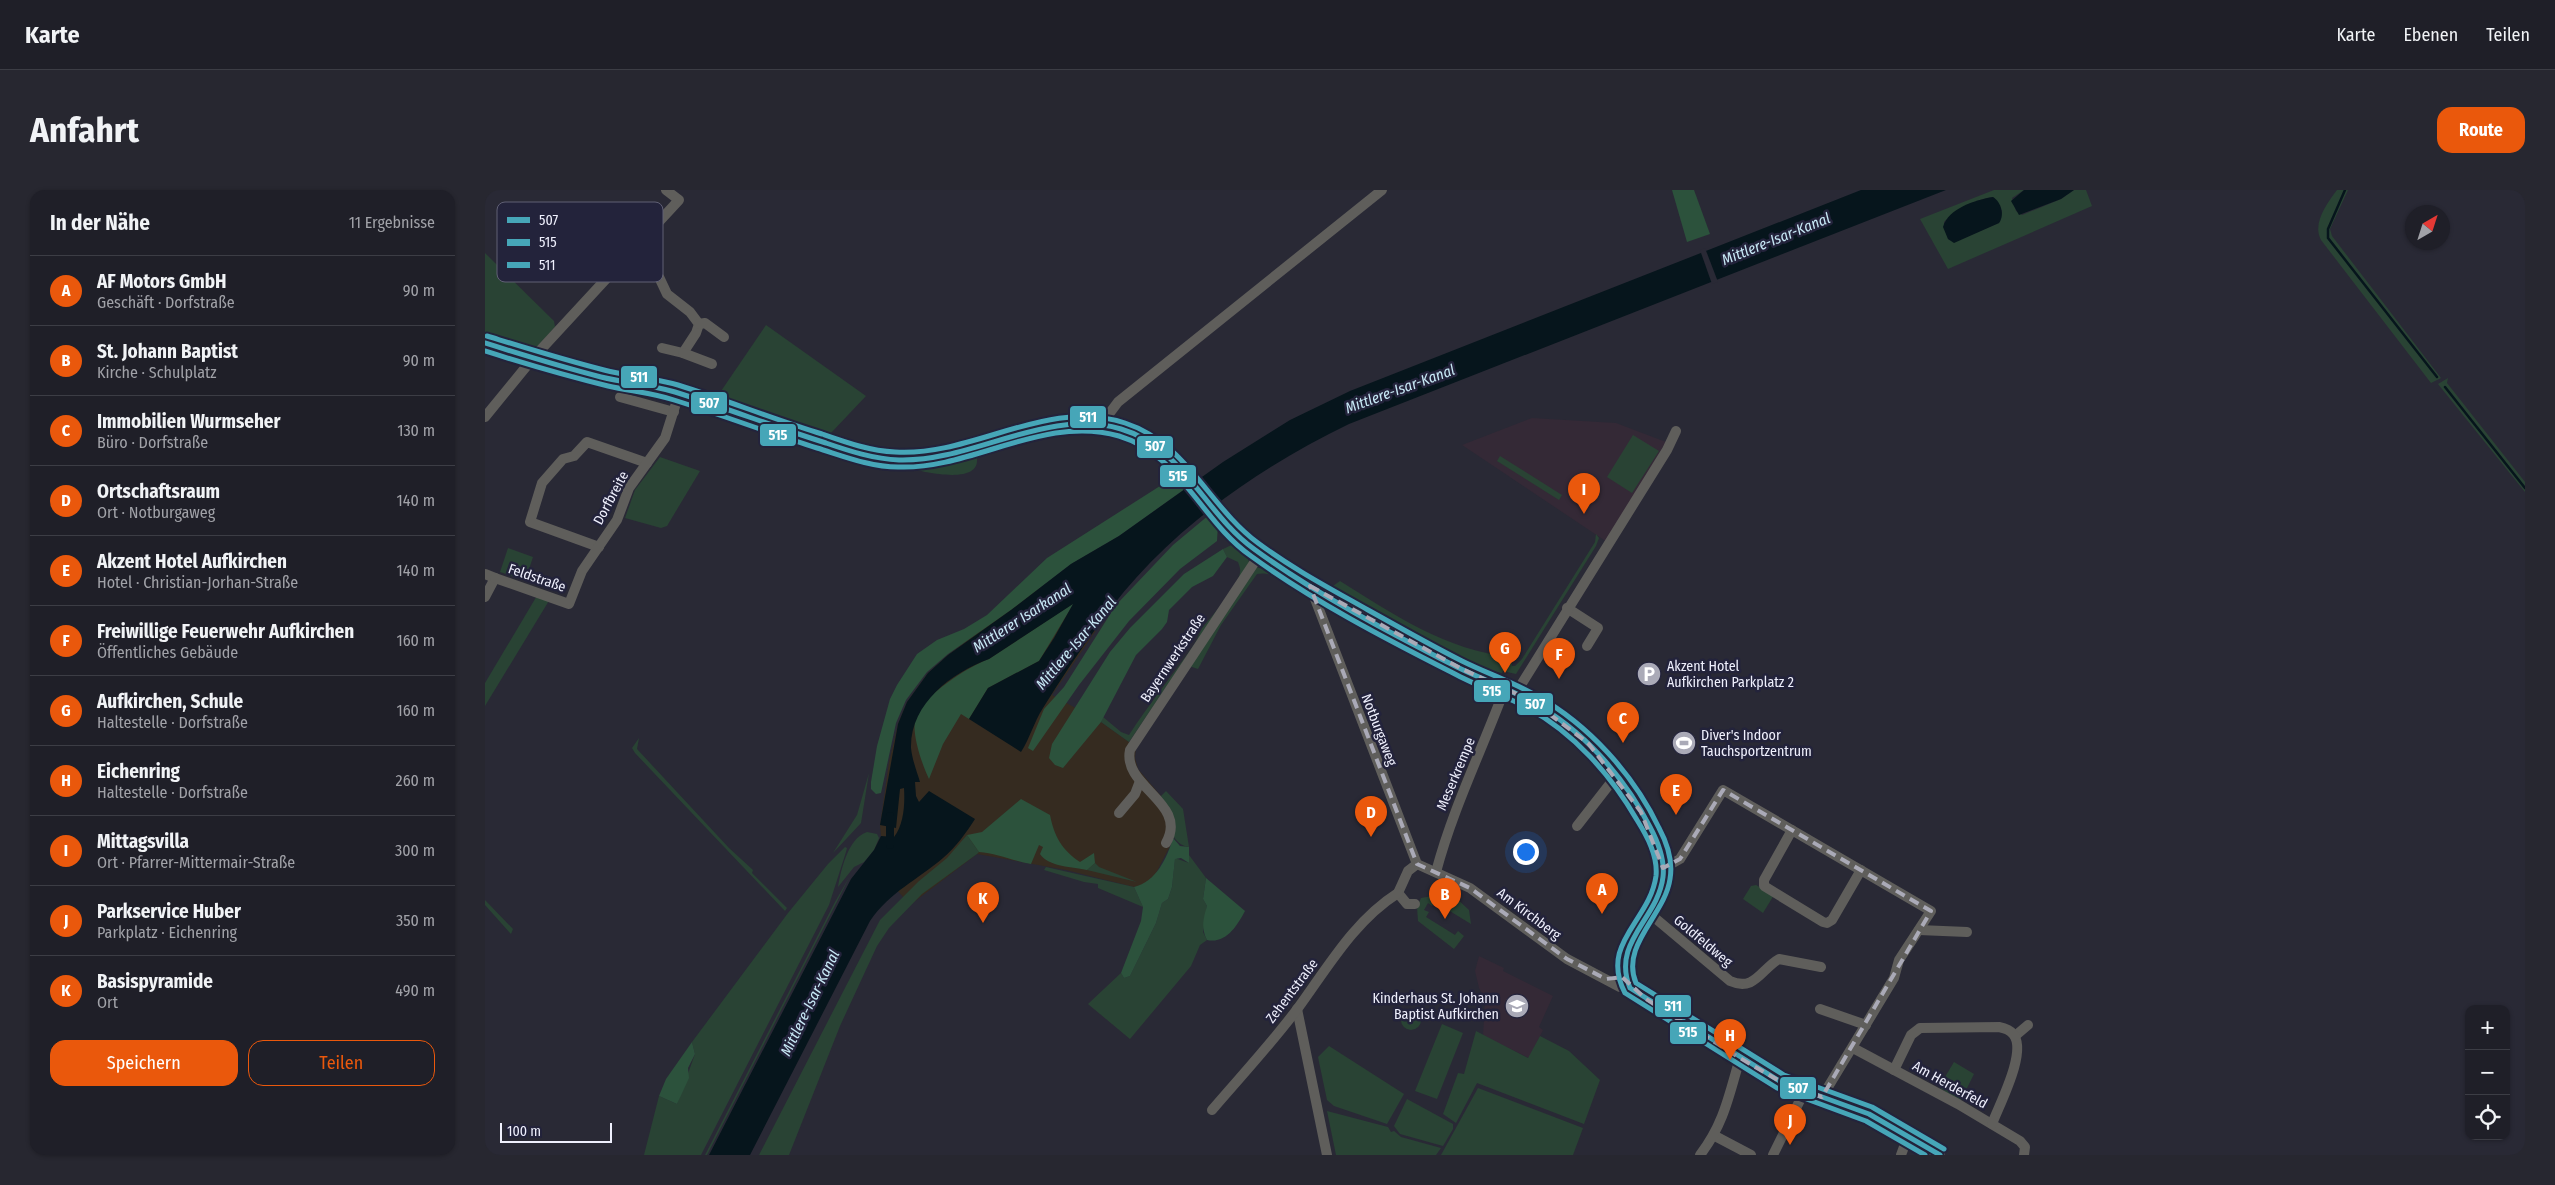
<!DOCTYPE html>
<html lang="de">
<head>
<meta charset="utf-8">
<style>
	:root { --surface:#1f1f28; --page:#272730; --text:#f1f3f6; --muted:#a1a2a8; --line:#3c3d45; --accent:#ea580c }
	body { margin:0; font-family:"Fira Sans Condensed",sans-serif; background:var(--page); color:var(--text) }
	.controls { position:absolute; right:15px; bottom:15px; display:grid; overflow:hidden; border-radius:10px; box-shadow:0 1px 4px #0004 }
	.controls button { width:45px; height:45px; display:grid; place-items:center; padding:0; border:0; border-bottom:1px solid var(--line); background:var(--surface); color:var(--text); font:25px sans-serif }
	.compass { position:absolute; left:1920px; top:15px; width:45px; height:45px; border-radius:50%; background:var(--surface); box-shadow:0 1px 4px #0004; rotate:39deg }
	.scale { position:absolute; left:15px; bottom:12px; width:112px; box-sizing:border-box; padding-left:5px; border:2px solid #eff0fd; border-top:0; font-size:14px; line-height:18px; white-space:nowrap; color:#eff0fd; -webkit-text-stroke:4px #23233b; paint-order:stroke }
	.you { position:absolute; left:1040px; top:661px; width:18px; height:18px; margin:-12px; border:4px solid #fff; border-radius:50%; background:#1a73e8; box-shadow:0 0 0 8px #1a73e833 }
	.badge { display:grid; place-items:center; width:32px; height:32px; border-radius:50%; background:var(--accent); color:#fff; font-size:16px; font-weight:700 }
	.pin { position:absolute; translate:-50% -41px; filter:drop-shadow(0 1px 2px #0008) }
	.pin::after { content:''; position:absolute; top:26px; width:18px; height:15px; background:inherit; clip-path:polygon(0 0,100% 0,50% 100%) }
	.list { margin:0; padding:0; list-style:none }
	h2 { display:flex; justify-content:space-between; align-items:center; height:65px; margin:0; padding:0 20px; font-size:21px }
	h2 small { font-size:16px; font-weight:400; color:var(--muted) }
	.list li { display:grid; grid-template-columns:32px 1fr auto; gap:15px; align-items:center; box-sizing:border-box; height:70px; padding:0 20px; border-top:1px solid var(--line) }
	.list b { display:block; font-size:19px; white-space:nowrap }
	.list p { margin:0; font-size:16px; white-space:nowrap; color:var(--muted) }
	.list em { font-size:16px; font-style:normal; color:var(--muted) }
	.actions { display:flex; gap:10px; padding:15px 20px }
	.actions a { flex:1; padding:11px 0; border:1px solid var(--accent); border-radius:15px; text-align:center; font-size:18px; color:var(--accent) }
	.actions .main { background:var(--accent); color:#fff }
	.icon { flex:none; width:28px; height:28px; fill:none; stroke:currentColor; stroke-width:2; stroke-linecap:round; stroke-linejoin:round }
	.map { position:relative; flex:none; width:2040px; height:965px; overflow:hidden; border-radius:15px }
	header { display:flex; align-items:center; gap:30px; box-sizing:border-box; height:70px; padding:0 25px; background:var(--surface); border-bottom:1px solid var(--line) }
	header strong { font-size:24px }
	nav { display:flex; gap:28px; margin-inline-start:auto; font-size:18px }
	.intro { display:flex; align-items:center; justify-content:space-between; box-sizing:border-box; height:120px; padding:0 30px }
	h1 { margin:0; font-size:35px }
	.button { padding:12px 22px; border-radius:15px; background:var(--accent); color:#fff; font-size:18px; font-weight:700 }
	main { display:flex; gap:30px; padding:0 30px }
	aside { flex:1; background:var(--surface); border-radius:15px; box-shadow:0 1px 4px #0004 }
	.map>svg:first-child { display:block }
	.industrial { fill:#352b20 }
	.education { fill:#342936 }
	.green { fill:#294334; fill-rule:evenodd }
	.forest { fill:#2c523c }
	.water { fill:#06151c }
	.pier { fill:#292935 }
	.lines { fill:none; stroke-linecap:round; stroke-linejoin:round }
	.stream { stroke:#06151c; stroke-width:2.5 }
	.canal { stroke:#06151c; stroke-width:8 }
	.minor { stroke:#5f5e5b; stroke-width:10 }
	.bus-1-casing { stroke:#23233b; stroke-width:9 }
	.bus-2-casing { stroke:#23233b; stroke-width:9 }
	.bus-3-casing { stroke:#23233b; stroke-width:9 }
	.bus-1 { stroke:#46a6b8; stroke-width:5 }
	.bus-2 { stroke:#46a6b8; stroke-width:5 }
	.bus-3 { stroke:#46a6b8; stroke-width:5 }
	.marked { fill:none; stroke:#aaaab7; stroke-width:4; stroke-dasharray:10 6; stroke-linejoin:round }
	.labels { text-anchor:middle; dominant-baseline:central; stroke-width:5; stroke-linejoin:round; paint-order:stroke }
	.street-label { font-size:14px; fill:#eff0fd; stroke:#23233b }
	.poi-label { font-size:14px; fill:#eff0fd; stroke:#23233b; text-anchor:start }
	.water-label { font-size:15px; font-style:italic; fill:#c8e9f6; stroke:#23233b }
	.key { fill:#23233b; stroke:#606075; stroke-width:1 }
	.key-label { font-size:14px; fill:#eff0fd }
	.line-badge { stroke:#23233b; stroke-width:2 }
	.badge-label { font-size:14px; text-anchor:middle; font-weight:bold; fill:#fff }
</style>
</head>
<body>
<header>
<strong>Karte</strong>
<nav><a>Karte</a><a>Ebenen</a><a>Teilen</a></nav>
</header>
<div class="intro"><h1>Anfahrt</h1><a class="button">Route</a></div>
<main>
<aside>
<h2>In der Nähe<small>11 Ergebnisse</small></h2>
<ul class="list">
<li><span class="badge">A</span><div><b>AF Motors GmbH</b><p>Geschäft · Dorfstraße</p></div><em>90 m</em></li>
<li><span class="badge">B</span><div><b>St. Johann Baptist</b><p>Kirche · Schulplatz</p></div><em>90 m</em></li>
<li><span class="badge">C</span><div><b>Immobilien Wurmseher</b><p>Büro · Dorfstraße</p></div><em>130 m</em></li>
<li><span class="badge">D</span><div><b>Ortschaftsraum</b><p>Ort · Notburgaweg</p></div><em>140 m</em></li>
<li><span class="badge">E</span><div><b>Akzent Hotel Aufkirchen</b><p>Hotel · Christian-Jorhan-Straße</p></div><em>140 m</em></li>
<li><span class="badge">F</span><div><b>Freiwillige Feuerwehr Aufkirchen</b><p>Öffentliches Gebäude</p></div><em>160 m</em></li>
<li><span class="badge">G</span><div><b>Aufkirchen, Schule</b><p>Haltestelle · Dorfstraße</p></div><em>160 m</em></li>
<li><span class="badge">H</span><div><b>Eichenring</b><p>Haltestelle · Dorfstraße</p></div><em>260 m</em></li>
<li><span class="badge">I</span><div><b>Mittagsvilla</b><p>Ort · Pfarrer-Mittermair-Straße</p></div><em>300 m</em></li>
<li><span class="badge">J</span><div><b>Parkservice Huber</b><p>Parkplatz · Eichenring</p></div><em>350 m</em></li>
<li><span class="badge">K</span><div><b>Basispyramide</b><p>Ort</p></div><em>490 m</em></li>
</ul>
<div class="actions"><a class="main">Speichern</a><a>Teilen</a></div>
</aside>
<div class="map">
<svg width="2040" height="965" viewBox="0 0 2040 965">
	<rect width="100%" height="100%" fill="#292935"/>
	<path class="industrial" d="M553,397L631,411L567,505L616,532L651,557L650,568L653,579L676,606L688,644L685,656L670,685L658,695L649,697L581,680L492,664L425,715L412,700L389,660L396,646L395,635L404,572L413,534L422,512L443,483L463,465Z"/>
	<g class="education">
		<path d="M1047,228L1131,233L1181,252L1122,352L977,255Z"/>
		<path d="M994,766L1019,778L1018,781L1068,806L1054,837L1058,840L1044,868L998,846L1000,810L994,798L990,781Z"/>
	</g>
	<g class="green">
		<path d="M1509,0H1539L1527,8L1531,21L1537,25L1576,9L1589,0H1601L1607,16L1463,79L1435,29ZM1508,7L1517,21L1514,33L1469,52L1463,49L1459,32C1472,18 1489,10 1508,7Z"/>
		<path d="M1852,0H1863L1845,39L1847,46L1956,188L1946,193L1836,50C1827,34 1842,13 1852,0Z"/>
		<path d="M0,63L69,131L70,137L50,159H42L0,147Z"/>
		<path d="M281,135L381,206L345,244L232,207Z"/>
		<path d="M1963,188L1962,193L2040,292V302L1953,194Z"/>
		<path d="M590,226L613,228L438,266L394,264L350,251L402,262L442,263L481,255L560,230Z"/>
		<path d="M631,231C651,235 691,253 698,273L679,257Z"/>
		<path d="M602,237C637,244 657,252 685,274L687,282C651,242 596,237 546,248V245L558,241Z"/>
		<path d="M1148,245L1174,261L1147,303L1122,287Z"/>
		<path d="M491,264C501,297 438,282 424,278V275L452,273Z"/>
		<path d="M1015,266L1077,305L1074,310L1012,271Z"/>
		<path d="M175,267L215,281L182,336L176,338L140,328L150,300Z"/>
		<path d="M1111,344L1114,348L1111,356L1031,484L1018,481L1017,483L987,477L974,471L914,439L845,398L855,391C908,424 962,461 1026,467L1027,476H1030L1037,469L1110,352Z"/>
		<path d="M751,353L763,364L764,374L644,552L616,532L618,527L636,542L644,545C664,514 687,486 708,456C713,450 714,441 719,436C729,423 751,400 755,383C756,379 754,375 753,372L742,367L738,359Z"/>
		<path d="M23,358L48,367L41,388L37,387L36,389L15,382Z"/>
		<path d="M771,377L786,381L821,402L823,406C809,397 789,380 772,384L736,435L713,479L704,476Z"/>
		<path d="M53,404L65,409L0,516V493Z"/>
		<path d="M154,548L152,559L244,658L268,680L267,683L302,718L300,721L150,563L147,558Z"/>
		<path d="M384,583L376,633L348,663L372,625Z"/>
		<path d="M681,601L698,619L704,657C683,654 681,624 676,606Z"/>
		<path d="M382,642L392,644L394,648L389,660L379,672L369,677L353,697C356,680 363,648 382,642Z"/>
		<path d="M482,645L494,662L492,664L437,704L404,738L392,756L355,836L304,965H274L395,730L434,691L462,668Z"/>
		<path d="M360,657L362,658L361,662L344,715L216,965H159L174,906L192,914L210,864L207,852L303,723L343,674Z"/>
		<path d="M704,665L721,688L718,709L722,716L718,742L722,750L715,755L706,776L645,849L603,814L636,783L639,788L645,786L671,733L677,713L683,709L687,697L690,668L704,673Z"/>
		<path d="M610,673L614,677L652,692L602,680Z"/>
		<path d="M561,677L649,697L658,717L613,698V694L599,692L559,680Z"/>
		<path d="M365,686L222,965H220L350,712Z"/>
		<path d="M1271,695L1289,705L1278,723L1258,709L1266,696Z"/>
		<path d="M951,702L971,708L984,720L986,734L950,712L947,716L943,713L939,720L944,722L941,727L970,745L973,741L979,746L969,759L933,731L932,717L936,708L947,706Z"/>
		<path d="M0,710L28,739L26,744L0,715Z"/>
		<circle cx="926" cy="830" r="10"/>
		<path d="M957,834L978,843L952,909L930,901Z"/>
		<path d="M991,841L1043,868L1055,846L1084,861L1115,890L1099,934L992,893L971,933L958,924L973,883L979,884Z"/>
		<path d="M844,856L919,904L902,934L849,916L842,910L833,867Z"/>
		<path d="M1469,872L1489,884L1475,912L1454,897Z"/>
		<path d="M993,898L1098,938L1088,965H956Z"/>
		<path d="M922,909L968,934V939L958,956L915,944L909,936Z"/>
		<path d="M842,921L903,937L906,942L909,941L916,947L956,958L951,965H851Z"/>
	</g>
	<g class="forest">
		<path d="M1187,0H1209L1225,44L1202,52Z"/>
		<path d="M697,287L704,296L634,346L586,374L526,420L463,464L442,482L421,510L411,533L396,603L391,604L386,599V592L392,556L405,509L412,495L432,464L452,450L479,439L502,425L562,368L686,289L691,290Z"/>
		<path d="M724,325L733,334L732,351L695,379L644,431L594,495L548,561L543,558L559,519L579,497L631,415L688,355Z"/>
		<path d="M738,359L742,367L728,386L707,397L684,420L682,432L677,439L651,465L616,532L578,578L570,575L564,568L567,554L625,462L645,438L699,384Z"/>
		<path d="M589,413L554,471L503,498L484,529L476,524L458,554L444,589C437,574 427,546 430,529C435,507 484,476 504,469Z"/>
		<path d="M536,609L565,625C569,646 577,660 595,672L609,663L610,673L602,680C589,677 563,677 555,664L558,657L554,655L546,674C528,671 511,663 494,662L482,645L497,642Z"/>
		<path d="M688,648L695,656L704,657V673L696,668L690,669L687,697L683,709L677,713L671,733L645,786L639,788L636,783L656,731L658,717L649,697C671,692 682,668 688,648Z"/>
		<path d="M721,688L760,721C752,736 741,754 722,750C716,738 718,729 722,716L718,709Z"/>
		<path d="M207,852L210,864L203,878L204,888L192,914L174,906L181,889Z"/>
	</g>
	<g class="water">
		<path d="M1376,0H1461L864,234C769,280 676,346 615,433C595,460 576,489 558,518C549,532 545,548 536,562L484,529L503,498L554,471L569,448L588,414L504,469C466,483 425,514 426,558C427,569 432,582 435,592H430L431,606L434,612L444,601L490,629C481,643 471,657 458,668C431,691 406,701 385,731L265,965H224L366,689L389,660L396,646L409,647C419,634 420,614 419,598L415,599L411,638L395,635L413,534L422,512L443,483L463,465L526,420L586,374L634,346L738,272L805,230L865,201Z"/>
		<path d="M1539,0H1589L1576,9L1534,25L1526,11Z"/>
		<path d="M1508,7C1516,12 1520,25 1514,33L1469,53L1463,49L1458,37C1463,18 1491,10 1508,7Z"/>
	</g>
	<path class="pier" d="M1220,58L1233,92L1227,94L1215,60Z"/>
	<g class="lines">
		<g class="stream">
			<path d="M1860,0L1843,39V48L1952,187"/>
			<path d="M1960,197L2040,298"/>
		</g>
		<path class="canal" d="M405,655V626"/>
		<g class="minor">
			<path d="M142,64L174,87L182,104L205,122L214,134L211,143L198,163L177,158"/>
			<path d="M214,134L220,133L239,147"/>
			<path d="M0,153C75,177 152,192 226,216C265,227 303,241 341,253C365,261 390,269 415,270C491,275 560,215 636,239C690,256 716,307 752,345C760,354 772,361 781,368C806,386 833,400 859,415C897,436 934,457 972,477C992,487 1014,495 1034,505C1078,526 1113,559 1141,599C1158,622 1182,659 1178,688C1174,724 1121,762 1145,798L1248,864L1296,892L1384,924L1455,965"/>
			<path d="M198,163L227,174"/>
			<path d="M135,207L189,222"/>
			<path d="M0,227L49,167L194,10L181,0"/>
			<path d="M619,235L621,228L633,212L897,0"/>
			<path d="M114,357L45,332L57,293L78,269L89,266L102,252L162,273"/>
			<path d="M0,384L10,388L0,407"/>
			<path d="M10,388L84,414L97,381L132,330L144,298L180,248L193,207"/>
			<path d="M825,396L932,674L985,698L1082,769L1135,797L1145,798"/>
			<path d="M1082,418L1113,438L1102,456"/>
			<path d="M1031,503L1182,260L1191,241"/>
			<path d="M634,623L650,604L655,591"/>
			<path d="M1092,636L1131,586"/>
			<path d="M1307,640L1279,690V696L1338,732L1342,733L1347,730L1376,680"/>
			<path d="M681,653C704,613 637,597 645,560L775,364"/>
			<path d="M1179,678L1195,669L1238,600L1446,721L1414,770L1409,788L1337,907"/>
			<path d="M951,682C968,618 997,560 1020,498"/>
			<path d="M930,714H922L913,703L923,681L932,674"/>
			<path d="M1164,723L1245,791C1270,802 1276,779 1294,769L1336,777"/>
			<path d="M1434,740L1482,742"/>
			<path d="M812,819L842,965"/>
			<path d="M1335,819L1381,835"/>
			<path d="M1530,846L1543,835"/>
			<path d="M1368,858L1473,914L1535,951L1540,957L1539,965"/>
			<path d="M1409,880L1426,845L1435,838L1514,837C1519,838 1525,840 1528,844C1543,861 1514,915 1507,934"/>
			<path d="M727,920C756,886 787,853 813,818C843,777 869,731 913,703"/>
			<path d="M1230,946L1266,965"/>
			<path d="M1215,965C1239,934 1244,905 1255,868"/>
			<path d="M1288,965L1319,902"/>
			<path d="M1416,965L1423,946"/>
		</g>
		<g class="bus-1-casing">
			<path id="bus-1" d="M0,153C38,165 77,177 116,187C141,193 166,195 190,202C241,218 290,237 341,253C364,261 389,269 414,270C489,272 561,217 636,239C698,257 720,324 769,359C829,403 905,443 972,477C996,489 1023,498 1047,512C1097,539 1139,586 1165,637C1173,652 1180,670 1178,687C1173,729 1126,752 1145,798L1296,892L1384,924L1455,965"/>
		</g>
		<g class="bus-2-casing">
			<path id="bus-2" d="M0,161C41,174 82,186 123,196C145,201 168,203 189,210C237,225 284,243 332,258C358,266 385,277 413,277C487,280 559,224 634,246C695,264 717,332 766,366C828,411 899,448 968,483C992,496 1018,505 1043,518C1089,543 1126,585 1152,630C1162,646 1173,666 1171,686C1165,731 1114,753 1140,803L1292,898L1381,931L1440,965"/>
		</g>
		<g class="bus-3-casing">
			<path id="bus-3" d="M2,146C41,158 79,170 119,180C143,186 169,188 193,195C241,210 288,229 337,244C360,252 385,261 410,262C489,267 561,207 640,233C702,253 724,317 773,353C808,379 846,399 883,420C914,437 945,455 977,471C1001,483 1028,492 1052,506C1104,535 1149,585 1174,638C1182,653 1188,672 1185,689C1180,725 1135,755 1151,793L1299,885L1387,917L1459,959"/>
		</g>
		<use href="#bus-1" class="bus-1"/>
		<use href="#bus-2" class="bus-2"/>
		<use href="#bus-3" class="bus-3"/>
	</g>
	<path class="marked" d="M825,396L977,479L1047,511L1103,553L1156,622L1178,678L1195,669L1238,600L1446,721L1337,907L1296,892L1255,868L1161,809L1137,787L1121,789L1082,769L985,698L932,674Z"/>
	<defs>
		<g id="parking-disc" transform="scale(1.25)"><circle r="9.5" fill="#aaaab7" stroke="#23233b"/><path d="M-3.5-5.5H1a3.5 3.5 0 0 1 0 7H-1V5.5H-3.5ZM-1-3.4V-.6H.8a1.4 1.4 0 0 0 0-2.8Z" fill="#fff"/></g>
		<g id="stadium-disc" transform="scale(1.25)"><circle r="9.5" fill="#aaaab7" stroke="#23233b"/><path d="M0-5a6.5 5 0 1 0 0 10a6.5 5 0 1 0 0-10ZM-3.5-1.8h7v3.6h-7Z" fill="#fff"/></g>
		<g id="school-disc" transform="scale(1.25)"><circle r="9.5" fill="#aaaab7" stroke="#23233b"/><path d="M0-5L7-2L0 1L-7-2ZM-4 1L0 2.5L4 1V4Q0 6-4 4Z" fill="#fff"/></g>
	</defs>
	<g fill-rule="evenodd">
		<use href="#parking-disc" x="1164" y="484"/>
		<use href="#stadium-disc" x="1199" y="553"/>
		<use href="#school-disc" x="1032" y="816"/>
	</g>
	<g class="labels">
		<g class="street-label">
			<text transform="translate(126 308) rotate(-62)">Dorfbreite</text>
			<text transform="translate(52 388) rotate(19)">Feldstraße</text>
			<text transform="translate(688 468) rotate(-56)">Bayernwerkstraße</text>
			<text transform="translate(894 540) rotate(69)">Notburgaweg</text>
			<text transform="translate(971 584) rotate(-67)">Meserkrempe</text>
			<text transform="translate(1044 724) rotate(37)">Am Kirchberg</text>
			<text transform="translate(1218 751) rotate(40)">Goldfeldweg</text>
			<text transform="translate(807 801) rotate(-53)">Zehentstraße</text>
			<text transform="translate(1465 895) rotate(29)">Am Herderfeld</text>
		</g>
		<g class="poi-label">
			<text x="1182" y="476">Akzent Hotel<tspan x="1182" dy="16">Aufkirchen Parkplatz 2</tspan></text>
			<text x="1216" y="545">Diver's Indoor<tspan x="1216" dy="16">Tauchsportzentrum</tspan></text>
			<text x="1014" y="808" text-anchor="end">Kinderhaus St. Johann<tspan x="1014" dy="16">Baptist Aufkirchen</tspan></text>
		</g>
		<g class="water-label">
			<text transform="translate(1291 49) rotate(-22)">Mittlere-Isar-Kanal</text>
			<text transform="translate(915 199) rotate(-20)">Mittlere-Isar-Kanal</text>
			<text transform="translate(537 428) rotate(-33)">Mittlerer Isarkanal</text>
			<text transform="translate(591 453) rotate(-50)">Mittlere-Isar-Kanal</text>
			<text transform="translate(325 813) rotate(-64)">Mittlere-Isar-Kanal</text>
		</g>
	</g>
	<rect x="12" y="12" width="166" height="80" rx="8" class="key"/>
	<rect x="22" y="27" width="23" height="6" fill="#46a6b8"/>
	<rect x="22" y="49" width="23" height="7" fill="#46a6b8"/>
	<rect x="22" y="72" width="23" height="6" fill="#46a6b8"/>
	<g class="key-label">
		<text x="54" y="35">507</text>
		<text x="54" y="57">515</text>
		<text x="54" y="80">511</text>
	</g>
	<g class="line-badge">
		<rect x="135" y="175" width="38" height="24" rx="5" fill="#46a6b8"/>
		<rect x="205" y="201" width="38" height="24" rx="5" fill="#46a6b8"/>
		<rect x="584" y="215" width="38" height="24" rx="5" fill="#46a6b8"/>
		<rect x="274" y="233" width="38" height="24" rx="5" fill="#46a6b8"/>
		<rect x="651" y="245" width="38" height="24" rx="5" fill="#46a6b8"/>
		<rect x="674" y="274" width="38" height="24" rx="5" fill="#46a6b8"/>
		<rect x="988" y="489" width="38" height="24" rx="5" fill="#46a6b8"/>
		<rect x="1031" y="502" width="38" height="24" rx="5" fill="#46a6b8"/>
		<rect x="1169" y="804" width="38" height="24" rx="5" fill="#46a6b8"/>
		<rect x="1184" y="831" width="38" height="24" rx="5" fill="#46a6b8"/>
		<rect x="1294" y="886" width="38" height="24" rx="5" fill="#46a6b8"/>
	</g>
	<g class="badge-label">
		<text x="154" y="192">511</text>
		<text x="224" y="218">507</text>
		<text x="603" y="232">511</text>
		<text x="293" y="250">515</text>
		<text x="670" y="261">507</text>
		<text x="693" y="291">515</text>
		<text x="1007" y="506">515</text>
		<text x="1050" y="519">507</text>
		<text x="1188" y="821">511</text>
		<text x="1203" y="847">515</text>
		<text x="1313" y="903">507</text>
	</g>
</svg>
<div class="controls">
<button>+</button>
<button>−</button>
<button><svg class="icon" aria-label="locate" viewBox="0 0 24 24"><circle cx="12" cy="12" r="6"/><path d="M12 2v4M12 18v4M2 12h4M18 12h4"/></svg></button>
</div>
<svg class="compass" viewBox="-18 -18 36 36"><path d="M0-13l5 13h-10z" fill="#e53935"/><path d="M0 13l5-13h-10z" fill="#a1a2a8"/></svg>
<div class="scale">100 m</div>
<div class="you"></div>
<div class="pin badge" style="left:1117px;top:724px">A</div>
<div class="pin badge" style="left:960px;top:729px">B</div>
<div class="pin badge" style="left:1138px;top:553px">C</div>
<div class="pin badge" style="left:886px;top:647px">D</div>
<div class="pin badge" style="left:1191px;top:625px">E</div>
<div class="pin badge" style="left:1074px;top:489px">F</div>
<div class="pin badge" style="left:1020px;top:483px">G</div>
<div class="pin badge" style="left:1245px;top:870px">H</div>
<div class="pin badge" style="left:1099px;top:324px">I</div>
<div class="pin badge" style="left:1305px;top:955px">J</div>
<div class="pin badge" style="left:498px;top:733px">K</div>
</div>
</main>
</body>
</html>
